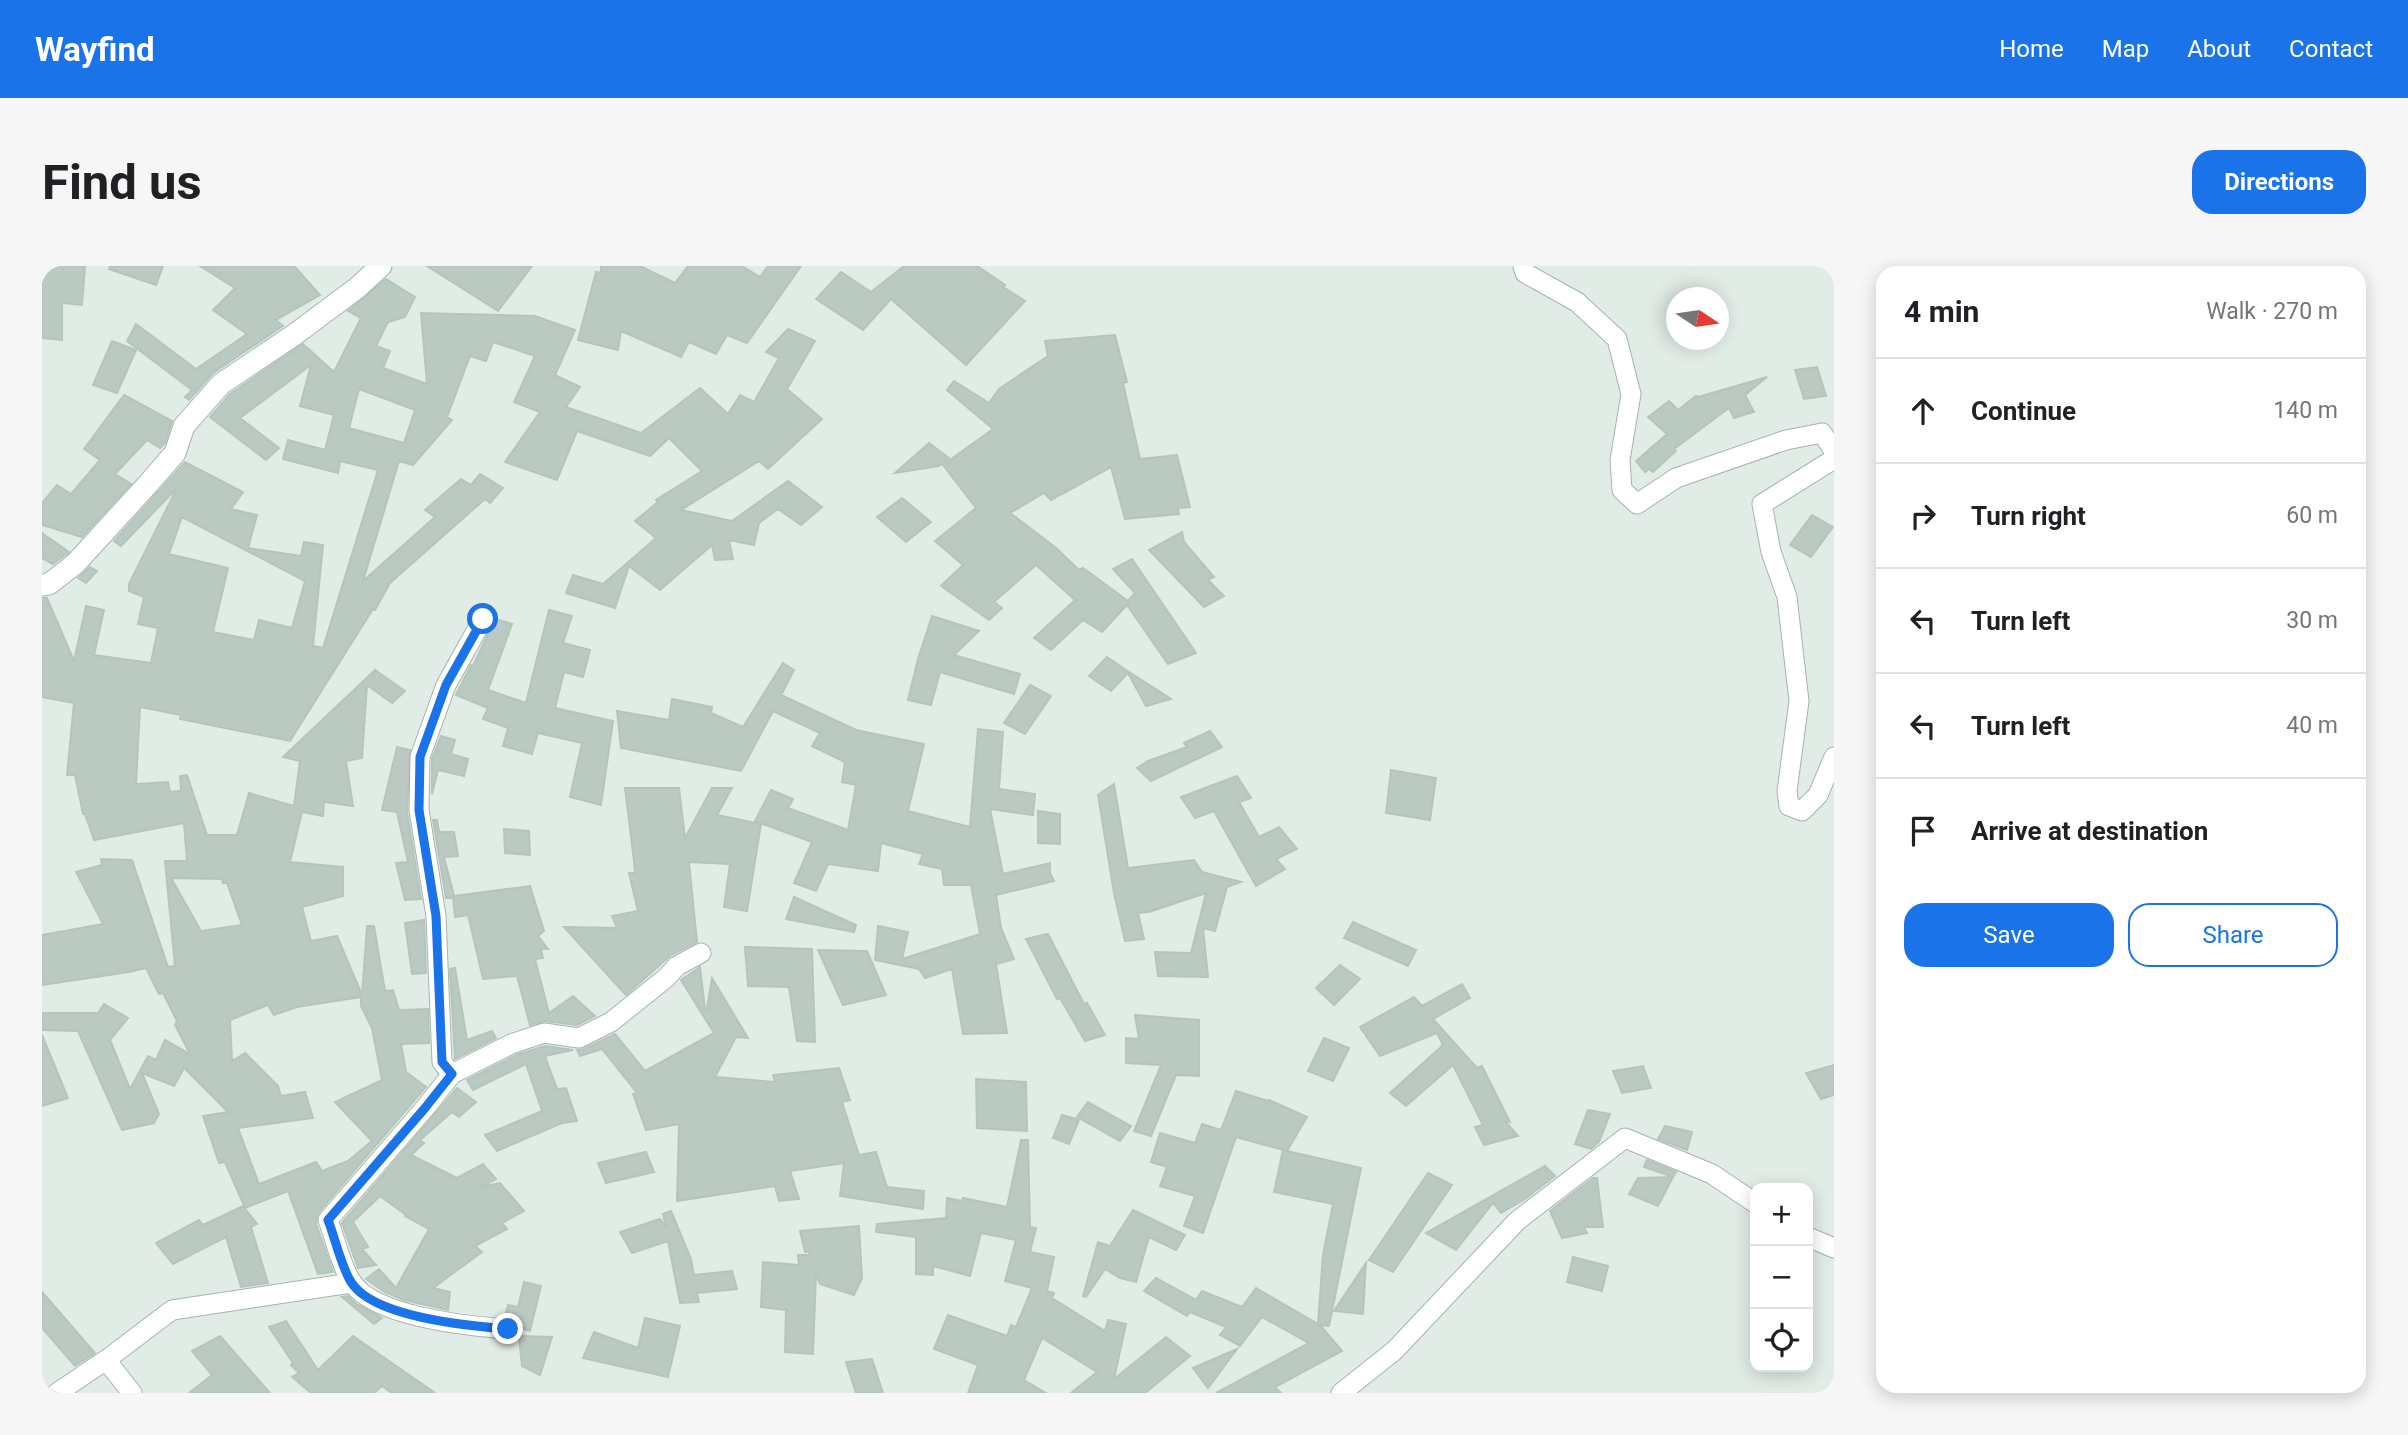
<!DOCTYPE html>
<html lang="en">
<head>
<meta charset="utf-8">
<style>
	:root { --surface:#fff; --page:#f6f6f6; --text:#202124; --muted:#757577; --line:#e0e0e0; --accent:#1a73e8 }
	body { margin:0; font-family:Roboto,sans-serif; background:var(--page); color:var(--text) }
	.controls { position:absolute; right:21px; bottom:21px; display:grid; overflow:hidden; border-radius:14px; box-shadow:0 4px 18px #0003 }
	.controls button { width:63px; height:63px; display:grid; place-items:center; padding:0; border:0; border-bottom:2px solid var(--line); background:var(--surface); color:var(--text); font:35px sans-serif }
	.compass { position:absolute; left:1624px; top:21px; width:63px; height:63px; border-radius:50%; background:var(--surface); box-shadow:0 4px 18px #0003; rotate:103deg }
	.stop { position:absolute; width:21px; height:21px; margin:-16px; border:5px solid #1a73e8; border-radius:50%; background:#fff }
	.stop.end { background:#1a73e8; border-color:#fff; box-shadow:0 2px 7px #0008 }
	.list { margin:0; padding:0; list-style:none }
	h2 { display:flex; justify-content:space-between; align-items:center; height:91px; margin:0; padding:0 28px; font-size:30px }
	h2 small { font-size:23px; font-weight:400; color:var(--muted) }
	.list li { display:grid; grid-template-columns:46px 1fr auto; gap:21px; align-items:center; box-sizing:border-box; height:105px; padding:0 28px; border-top:2px solid var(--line) }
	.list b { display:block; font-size:26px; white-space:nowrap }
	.list em { font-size:23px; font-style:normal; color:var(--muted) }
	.actions { display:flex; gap:14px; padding:21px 28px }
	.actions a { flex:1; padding:16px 0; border:2px solid var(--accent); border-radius:21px; text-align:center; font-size:24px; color:var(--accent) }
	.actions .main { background:var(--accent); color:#fff }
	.icon { flex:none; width:38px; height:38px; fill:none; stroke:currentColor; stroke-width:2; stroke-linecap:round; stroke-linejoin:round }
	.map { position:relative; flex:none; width:1792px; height:1127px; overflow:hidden; border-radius:21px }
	header { display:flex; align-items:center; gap:42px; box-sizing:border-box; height:98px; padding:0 35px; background:var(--accent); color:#fff }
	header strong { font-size:33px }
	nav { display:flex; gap:38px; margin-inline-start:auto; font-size:24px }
	.intro { display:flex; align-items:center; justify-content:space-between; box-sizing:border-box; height:168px; padding:0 42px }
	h1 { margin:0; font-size:49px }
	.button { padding:18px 32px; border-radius:21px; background:var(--accent); color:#fff; font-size:24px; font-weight:700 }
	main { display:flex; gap:42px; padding:0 42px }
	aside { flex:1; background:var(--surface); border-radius:21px; box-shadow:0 4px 18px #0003 }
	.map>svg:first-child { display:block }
	.building { fill:#bac9c1; stroke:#b4c5bc; stroke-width:2; fill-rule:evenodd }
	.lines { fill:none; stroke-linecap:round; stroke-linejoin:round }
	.minor-casing { stroke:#a5b4ac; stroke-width:21 }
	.tertiary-casing { stroke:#a5b4ac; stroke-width:23 }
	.minor { stroke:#fff; stroke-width:19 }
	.tertiary { stroke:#fff; stroke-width:21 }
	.route { stroke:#1a73e8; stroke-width:9 }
</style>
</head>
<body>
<header>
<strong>Wayfind</strong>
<nav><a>Home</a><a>Map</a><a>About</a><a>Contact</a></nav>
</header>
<div class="intro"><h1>Find us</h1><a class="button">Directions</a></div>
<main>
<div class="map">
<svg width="1792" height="1127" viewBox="0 0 1792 1127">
	<rect width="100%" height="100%" fill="#e2ece6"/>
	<g class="building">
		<path d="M0,0H43L40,39L20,37V74L0,72Z"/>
		<path d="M68,0H121L114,19L67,3Z"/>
		<path d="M158,0H252L278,29L234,54L241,60L171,107L147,134L143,131L150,124L85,75L94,58L154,103L205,68L171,44L193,22Z"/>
		<path d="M385,0H490L456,45Z"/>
		<path d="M559,0H598L633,17L646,0H700L718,11L726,0H759L705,77L685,69L674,88L647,76L639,91L579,65L576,84L536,74L554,6L559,7Z"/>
		<path d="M862,0H935L963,19L961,21L983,35L924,99L849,33L821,64L774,33L799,6L829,26Z"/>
		<path d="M344,13L373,31L363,51L346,56L334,80L348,85L341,102L385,118L379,47L493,50L533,64L513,109L538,121L524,141L599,167L658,122L686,148L698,129L712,136L737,92L724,86L746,63L773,75L745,123L780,153L726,203L717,195L639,244L690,255L746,215L780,241L759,259L736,243L717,257L712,279L687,274L691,293L673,294L670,279L618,324L587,300L573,342L524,327L531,309L561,318L614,272L593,255L616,236L614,234L660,205L627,172L608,190L535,165L515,214L463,196L498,146L472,136L493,90L451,76L444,95L428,90L405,151L410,154L371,199L357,195L321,315L393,251L383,244L419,213L429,219L438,208L461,222L448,237L443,233L348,317L333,344L331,343L248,475L138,453L139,449L98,441L94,518L126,516L128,526L139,525L138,510L145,509L165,569H195L207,527L252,540L258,495L241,491L333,404L363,425L350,437L325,419L320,492L304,495L311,540L282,536L281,550L260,546L248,596L301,601V630L260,641L269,675L295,670L320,729L325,660H332L343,725L351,724L357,744L386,743L387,777L359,778L364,806L384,821L276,947L274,958L291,1006L276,1008L246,925L203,942L183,896L177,897L161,850L186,846L142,802L132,820L100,807L117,848L112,857L80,864L36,765L0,764V747H56L62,738L86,752L68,774L88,823L106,790L114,794L123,774L148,788L133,759L135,755L121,727L117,728L104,702L87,706L0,719V669L61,658L34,606L60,599L59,593L90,594L126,701L133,700L123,595H145L142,557L52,574L43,548H41L33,509H25L32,437L0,431V332H5L32,395L44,340L62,344L52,389L109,397L116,362L96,358L102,331L87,325V318L135,222L79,280L72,275L143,196L201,226L189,243L215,249L206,282L259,290L262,276L281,279L271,380L281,382L336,204L298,195L296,207L241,193L246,174L283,184L292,149L258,140L269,99L198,152L237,182L224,194L168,151L188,128L261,78L292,106L319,52L306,45ZM317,123L373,144L362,177L307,162ZM140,251L263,315L250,362L217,354L212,374L171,366L186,302L127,288ZM129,612L180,613L181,617H185L200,659L159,665ZM319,731V740L330,762L340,814L293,836L330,875L306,895L280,905L274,896L217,918L196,862L271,852L263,826L239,830L236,820L203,787L190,795L188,754L226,739L232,749L255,741Z"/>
		<path d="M1073,69L1085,116L1081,117L1098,193L1135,189L1148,241L1136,242L1137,248L1083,253L1069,201L1009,234L1002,227L968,247L1013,281L1037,304L1041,302L1086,335L1093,327L1071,303L1090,293L1154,387L1126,398L1085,339L1060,366L1041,354L1009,384L992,372L1033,334L994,299L952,336L960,342L947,354L899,320L921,299L893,275L934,242L901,199L951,163L905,124L912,115L947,137L957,123L1006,90L1003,75Z"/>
		<path d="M70,75L94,84L75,127L51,119Z"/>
		<path d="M1775,101L1784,130L1762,133L1753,104Z"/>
		<path d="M1725,111L1703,129L1712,146L1692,152L1687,142L1632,183L1634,185L1611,206L1607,203L1603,206L1594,195L1625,168L1606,151L1627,135L1636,144L1654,130L1656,131Z"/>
		<path d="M82,129L130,155L123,177L118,182L105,174L73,208L89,218L40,271L0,259V237L15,219L29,228L58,194L42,183Z"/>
		<path d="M887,177L907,192L897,200L853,207Z"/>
		<path d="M860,232L889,256L864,276L835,251Z"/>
		<path d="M1770,249L1791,261L1769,291L1748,279Z"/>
		<path d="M1140,266L1142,276L1172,311L1166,314L1182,330L1162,341L1107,284Z"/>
		<path d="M0,267L27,286L11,298L0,292Z"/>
		<path d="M48,301L55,305L44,317L36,312Z"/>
		<path d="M507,344L530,350L521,377L548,384L541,411L522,406L513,442L571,455L559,539L528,531L540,477L496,467L490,488L461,480L466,462L441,453L446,442L414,429L429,399L431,400L453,353L470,358L446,424L484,437Z"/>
		<path d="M890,350L937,365L912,389L978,408L972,428L898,406L889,439L866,434L876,393Z"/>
		<path d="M1065,391L1084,404L1129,433L1104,440L1086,407L1069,425L1047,410Z"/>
		<path d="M741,397L752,404L739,429L814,464L882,478L866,545L928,561L936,463L961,466L957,523L993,528L991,549L948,543L961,608L1008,597V607L1012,615L954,629L959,662L972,693L954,698L965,767L921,768L910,703L883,712L877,703L833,694L836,660L866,666L860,693L938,668L929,619H902L900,603L877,598L881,588L839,577L836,605L786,598L774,625L752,617L770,576L713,555L729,524L751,533L746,542L806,564L814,519L800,516L803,496L770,480L778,467L731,445L699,505L579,482L575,445L627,454L630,433L670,441L669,447L701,461Z"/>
		<path d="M988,419L1009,430L983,468L962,457Z"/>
		<path d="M1168,465L1180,481L1109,515L1095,502L1106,495L1145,481L1142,477Z"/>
		<path d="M399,470L413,474L409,488L426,493L422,510L396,504L390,528V493Z"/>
		<path d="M355,481L368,484L365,546L379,633L363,634L354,597L366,596L355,546L340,544Z"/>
		<path d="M1349,504L1394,512L1388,554L1344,547Z"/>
		<path d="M1195,510L1209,532L1197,536L1217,571L1237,561L1255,583L1234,593L1243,603L1214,620L1172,545L1153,552L1139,531Z"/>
		<path d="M1072,518L1086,602L1152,594L1160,606L1199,616L1185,621L1173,665L1161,662L1166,711L1116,710L1113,686L1149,687L1164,627L1107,646L1096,647L1102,673L1083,675L1072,627L1056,529Z"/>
		<path d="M583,522H637L643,572L670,522H690L675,549L719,558L705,645L682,641L688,598L647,596L655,676L629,689L584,729L522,661L575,662L570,650L596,645L587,607H593L592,595Z"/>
		<path d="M996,545L1018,548V578L996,577Z"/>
		<path d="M391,554H395L397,566H412L416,590L402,591L412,630L488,620L502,665L496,670L506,683H499L501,692L493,693L507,747L531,730L553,750L535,759L503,755L488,759L475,710L441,713L426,649L413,651L411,632H404Z"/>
		<path d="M462,563L487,565L488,589L463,587Z"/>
		<path d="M752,631L814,659L812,666L744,653Z"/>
		<path d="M382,654L384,707L370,708L363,657Z"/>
		<path d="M1311,656L1374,684L1366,700L1302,672Z"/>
		<path d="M1006,668L1042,738L1045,737L1063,769L1043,775L1018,732L1015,733L984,673Z"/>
		<path d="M703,681L770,683L773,776L755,775L747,721L706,720Z"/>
		<path d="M776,684L825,685L844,729L801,739Z"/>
		<path d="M1298,699L1318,713L1292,739L1274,722Z"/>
		<path d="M658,701L663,743H665L670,712L706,772L694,771L673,811L733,816L731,809L797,802L808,834L800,836L817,889L834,886L845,921L882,925L881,943L798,930L802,897L748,905L757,933L737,935L733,920L635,935L637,858L604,864L591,828L595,827L560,783L538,790L535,784L542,783L573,768L603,805L672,767L639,714Z"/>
		<path d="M413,702L425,774L450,765L454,772L413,793L408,703Z"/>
		<path d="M1420,718L1428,732L1391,753L1435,802L1440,800L1468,856L1462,854L1476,870L1442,879L1433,861L1441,859L1411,799L1364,840L1348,827L1401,779L1395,767L1338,790L1318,761L1372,731L1380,740Z"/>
		<path d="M1093,749L1157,754V810L1134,809L1109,870L1092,865L1119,799L1084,797V772L1097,773Z"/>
		<path d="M0,769L26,832L0,840Z"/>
		<path d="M1282,772L1307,782L1291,815L1266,805Z"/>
		<path d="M503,780L531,784L503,790L515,823L524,822L535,855L520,857L455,885L443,869L500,845L484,798L431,824L425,814L474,789Z"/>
		<path d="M1792,799V829L1779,833L1764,807Z"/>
		<path d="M1601,800L1609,822L1580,827L1571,805Z"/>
		<path d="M934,813L984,816L985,865L935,862Z"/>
		<path d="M415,822L434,836L417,851L410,846L378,874L382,877L369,889L415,912L441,898L454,913L439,921L458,917L482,945L460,957L465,963L433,980L440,986L391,1022L408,1026L406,1044L362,1034L343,1026L324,1013L337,1003L354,1022L387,963L363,950L364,949L338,930L311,956L326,981L320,983L334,999L316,1002L300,957Z"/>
		<path d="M1194,825L1226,835L1227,834L1265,851L1245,885L1194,871L1161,967L1142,960L1153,930L1118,920L1125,901L1109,896L1118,867L1153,877L1160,858L1179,864Z"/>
		<path d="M1046,836L1089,860L1078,875L1035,851Z"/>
		<path d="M1546,844L1568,848L1557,876L1549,883L1533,878Z"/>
		<path d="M1020,849L1037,854L1027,878L1011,872Z"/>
		<path d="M1623,860L1650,866L1645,884L1616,873Z"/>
		<path d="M979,874H986L988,961L994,962L988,986L1012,991L1005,1025L1012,1027L1010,1032L1063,1065L1066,1054L1084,1058L1072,1113L1124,1071L1148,1090L1103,1127H1029L1055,1106L1000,1072L982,1114L1004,1127H926L936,1099L892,1083L906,1049L965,1070L969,1059L974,1061L990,1022L963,1015L974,974L939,967L928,1010L891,1000V1009L874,1008V971L834,966L835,958L904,952L905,932L920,935L921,932L965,941Z"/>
		<path d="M1241,884L1319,902L1287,1060L1278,1059L1300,1085L1233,1121L1239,1127H1174L1267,1077L1220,1051L1198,1080L1178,1069L1184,1061L1148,1046L1145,1050L1102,1025L1114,1012L1154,1034L1160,1025L1200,1041L1214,1022L1276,1058L1281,989L1291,938L1232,926Z"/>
		<path d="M604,886L612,906L564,917L556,897Z"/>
		<path d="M1605,894L1634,906L1631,911L1602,901Z"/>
		<path d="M1503,900L1513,910L1483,933L1459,947L1451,937L1414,984L1384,967Z"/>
		<path d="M1386,907L1410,919L1351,1006L1327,994Z"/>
		<path d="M1631,911L1616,940L1587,928L1596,912Z"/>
		<path d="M1551,912H1555L1561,961H1542L1545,967L1520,972L1508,945Z"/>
		<path d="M201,940L215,958L209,961L226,1017L199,1021L184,971L131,998L114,977L157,954L161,959Z"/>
		<path d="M1091,944L1143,969L1134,984L1107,971L1094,1016L1078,1012L1063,1003L1044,1031L1041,1030L1056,976L1068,980Z"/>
		<path d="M629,945L649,993L652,1009L690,1005L695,1023L655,1027L657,1036L638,1037L626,975L590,987L578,966L618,953L624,962L621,948Z"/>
		<path d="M817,960L820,1012L812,1029L778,1018L774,1008L771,1088L743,1086L744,1044L719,1041L721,996L757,999L756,989H768L767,986H763L758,965Z"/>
		<path d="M1531,991L1566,1000L1560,1025L1525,1016Z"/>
		<path d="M1324,997L1321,1048L1292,1045Z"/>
		<path d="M482,1016L499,1020L488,1065L478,1062L472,1053L463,1050L466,1039L476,1041Z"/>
		<path d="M0,1026L53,1087L33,1100L0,1062Z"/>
		<path d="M306,1030L314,1038L340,1052L332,1058L300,1031Z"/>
		<path d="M603,1052L638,1060L626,1111L541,1092L552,1066L596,1082Z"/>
		<path d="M244,1055L276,1104L311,1070L393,1127H350L340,1120L332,1127H269L250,1111L257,1107L249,1099L251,1097L227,1061Z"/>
		<path d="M178,1070L228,1127H147L170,1109L150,1085Z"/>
		<path d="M477,1070L510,1071L498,1109L480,1100Z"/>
		<path d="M1195,1083L1166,1122L1151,1102Z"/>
		<path d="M830,1093L841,1127H814L804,1096Z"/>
	</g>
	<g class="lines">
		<g class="minor-casing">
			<g id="minor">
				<path d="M1481,0L1483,7L1535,36L1575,73L1589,128L1578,194L1580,224L1595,238L1634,212L1744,174L1780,167L1792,185"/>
				<path d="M1792,193L1720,238L1729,286L1745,331L1757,435L1745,525L1747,540L1760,545L1776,529L1792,491"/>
				<path d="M410,808L400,796L394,650L377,544L378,491L404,419L441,353"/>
				<path d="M1766,971L1792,982"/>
				<path d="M466,1063C426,1060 331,1051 309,1015C299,1000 293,972 286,954L383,842L410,808L469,778L502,767L537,772L569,756L624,712L635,700L659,687"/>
				<path d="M64,1094L90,1127"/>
				<path d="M15,1127L64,1094L130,1044L309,1017"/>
				<path d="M1299,1127L1352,1085L1475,955L1583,872L1670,908L1713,937"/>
			</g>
		</g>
		<g class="tertiary-casing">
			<path id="tertiary" d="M0,319L7,318L33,298L106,218L133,187L142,160L179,118L252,69L315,22L339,0"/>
		</g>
		<use href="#minor" class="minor"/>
		<use href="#tertiary" class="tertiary"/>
	</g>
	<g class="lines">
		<path class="route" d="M441,353L404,419L378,491L377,544L394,650L400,796L410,808L383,842L286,954C293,972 299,1000 309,1016C331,1051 426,1060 466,1063"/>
	</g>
</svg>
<div class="controls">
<button>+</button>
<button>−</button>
<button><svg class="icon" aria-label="locate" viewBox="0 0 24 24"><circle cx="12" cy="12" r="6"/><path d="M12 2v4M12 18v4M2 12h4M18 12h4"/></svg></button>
</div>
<svg class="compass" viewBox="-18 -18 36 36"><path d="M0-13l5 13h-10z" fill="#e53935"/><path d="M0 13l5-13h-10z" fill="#757577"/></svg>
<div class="stop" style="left:441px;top:353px"></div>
<div class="stop end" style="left:466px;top:1063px"></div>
</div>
<aside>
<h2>4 min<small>Walk · 270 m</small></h2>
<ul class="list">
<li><svg class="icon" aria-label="ahead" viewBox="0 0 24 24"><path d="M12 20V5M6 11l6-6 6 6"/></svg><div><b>Continue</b></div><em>140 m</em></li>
<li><svg class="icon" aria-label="right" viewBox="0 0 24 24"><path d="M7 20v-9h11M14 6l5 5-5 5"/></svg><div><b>Turn right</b></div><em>60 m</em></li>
<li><svg class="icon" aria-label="left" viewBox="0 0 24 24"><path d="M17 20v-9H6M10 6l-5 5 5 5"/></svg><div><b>Turn left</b></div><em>30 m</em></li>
<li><svg class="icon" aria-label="left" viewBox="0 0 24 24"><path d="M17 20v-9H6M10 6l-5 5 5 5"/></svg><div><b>Turn left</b></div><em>40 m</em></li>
<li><svg class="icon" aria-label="arrive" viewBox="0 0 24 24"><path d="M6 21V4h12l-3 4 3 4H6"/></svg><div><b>Arrive at destination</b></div></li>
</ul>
<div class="actions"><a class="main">Save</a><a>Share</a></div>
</aside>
</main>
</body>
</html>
